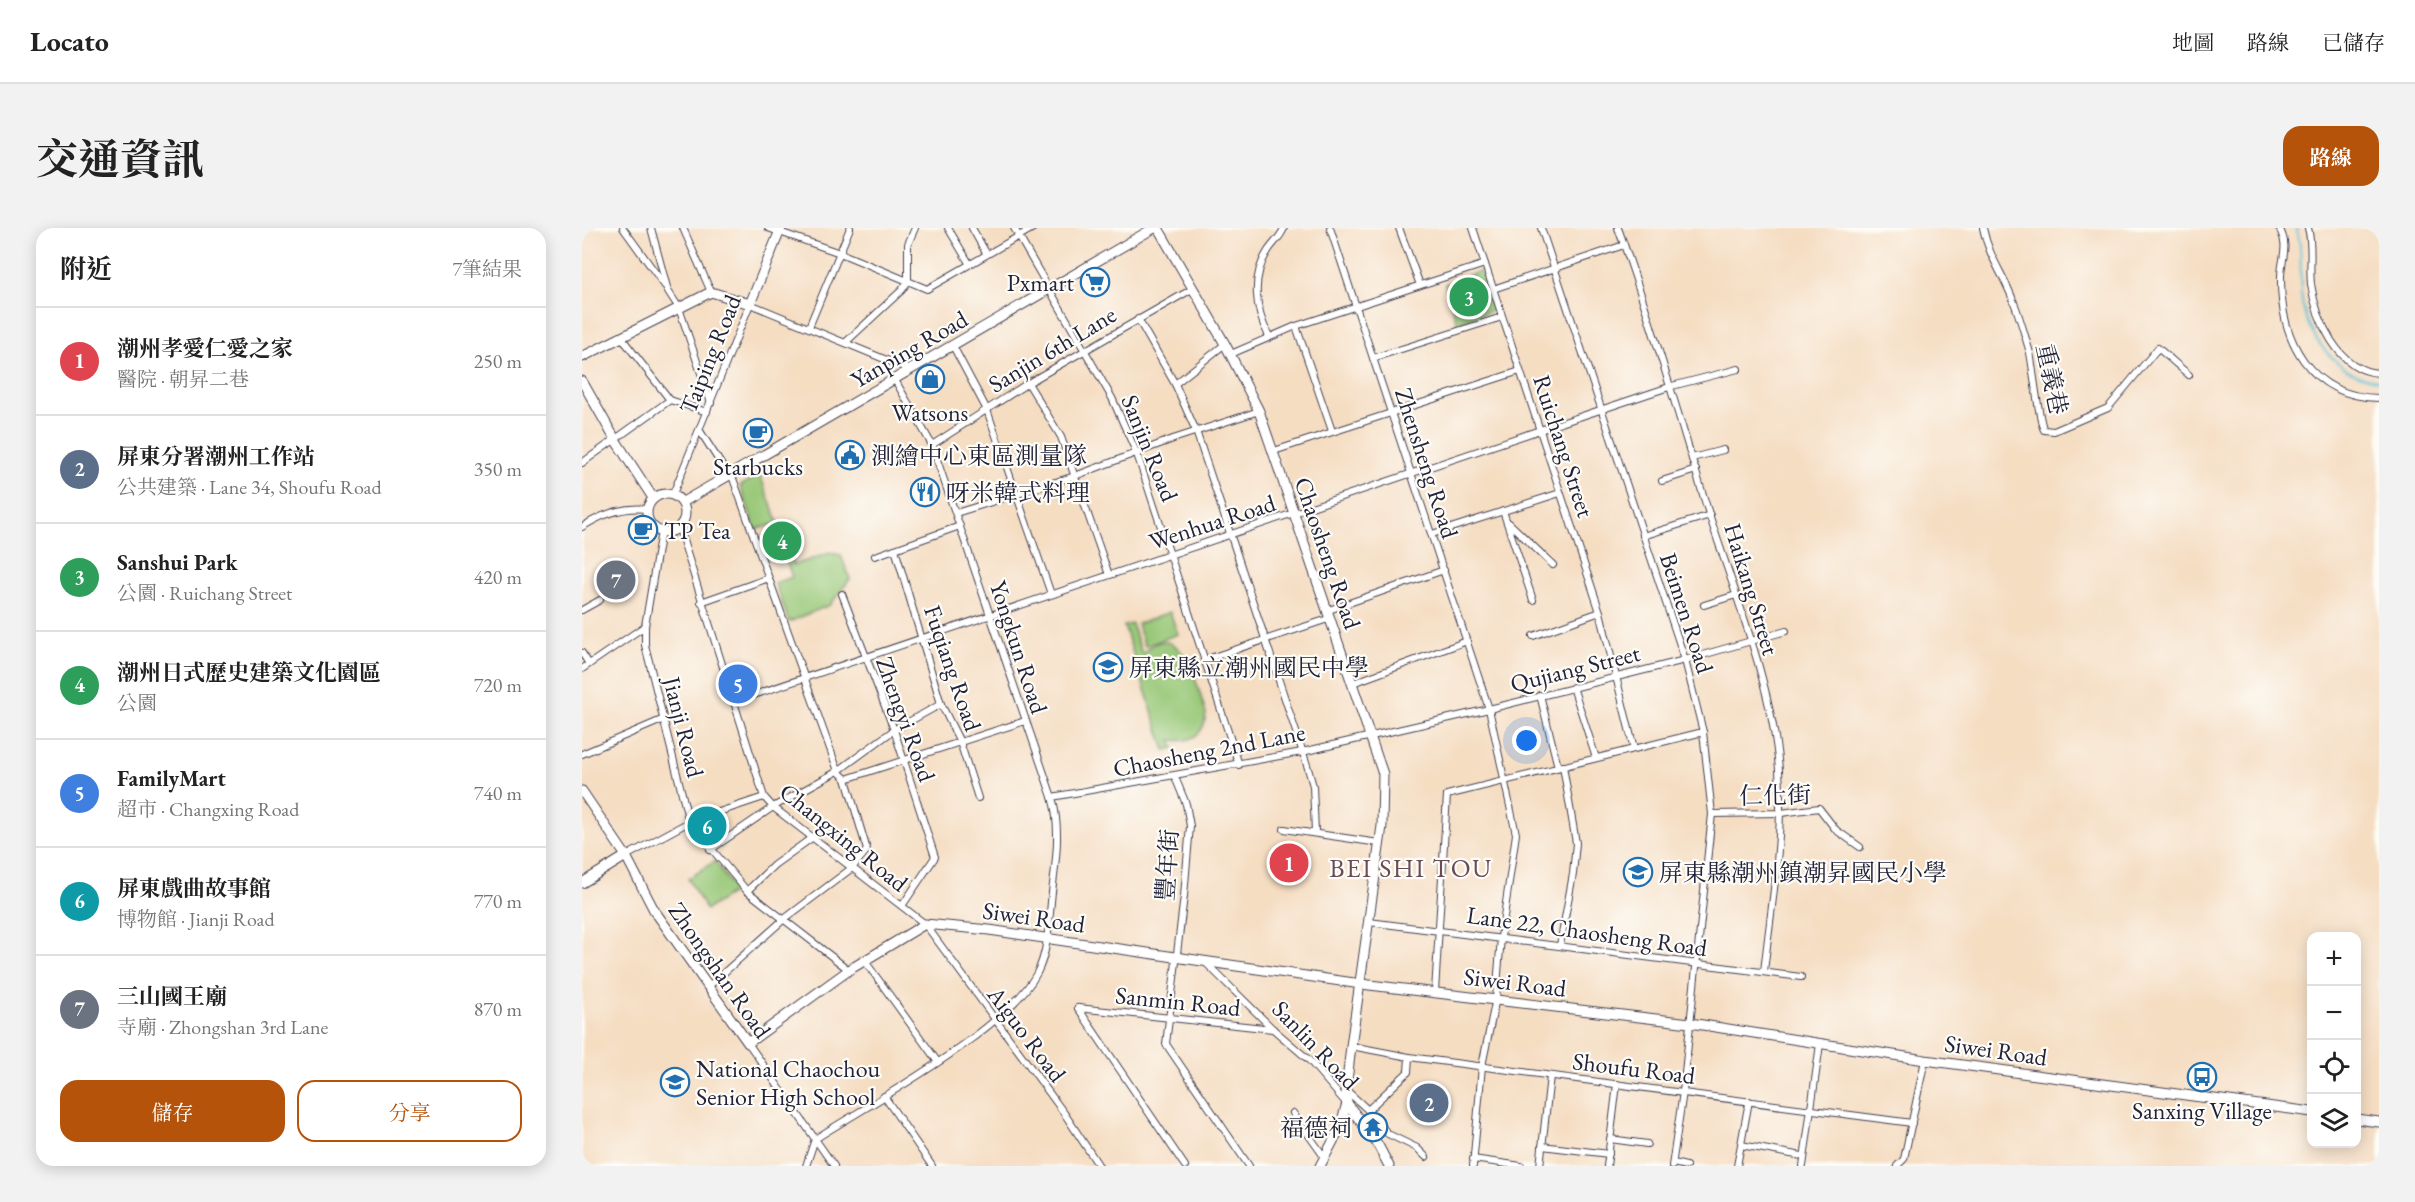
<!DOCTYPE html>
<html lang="zh-TW">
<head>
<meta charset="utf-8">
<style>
	:root { --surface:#fff; --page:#f2f2f2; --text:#222; --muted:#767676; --line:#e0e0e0; --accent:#b45309 }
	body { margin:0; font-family:"EB Garamond","Noto Serif TC",serif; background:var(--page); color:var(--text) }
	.controls { position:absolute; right:18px; bottom:18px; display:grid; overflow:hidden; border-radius:12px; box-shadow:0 3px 15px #0003 }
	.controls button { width:54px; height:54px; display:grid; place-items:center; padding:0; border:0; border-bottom:2px solid var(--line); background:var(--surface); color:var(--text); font:30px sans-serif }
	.you { position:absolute; left:945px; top:513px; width:21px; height:21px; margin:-15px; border:4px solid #fff; border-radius:50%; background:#1a73e8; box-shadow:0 0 0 9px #1a73e833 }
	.badge { display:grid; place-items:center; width:39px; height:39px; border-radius:50%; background:var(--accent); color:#fff; font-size:20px; font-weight:700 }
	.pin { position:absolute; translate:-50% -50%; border:3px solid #fff; box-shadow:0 2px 6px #0006 }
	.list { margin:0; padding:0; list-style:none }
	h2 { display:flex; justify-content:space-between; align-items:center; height:78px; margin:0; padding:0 24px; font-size:26px }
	h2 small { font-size:20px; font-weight:400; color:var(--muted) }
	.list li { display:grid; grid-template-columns:39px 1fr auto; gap:18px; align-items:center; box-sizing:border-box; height:108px; padding:0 24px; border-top:2px solid var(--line) }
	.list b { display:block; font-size:22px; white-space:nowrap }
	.list p { margin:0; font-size:20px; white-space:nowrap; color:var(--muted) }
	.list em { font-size:20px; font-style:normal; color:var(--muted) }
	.actions { display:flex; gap:12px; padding:18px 24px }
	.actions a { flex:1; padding:14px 0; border:2px solid var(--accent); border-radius:18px; text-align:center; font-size:21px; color:var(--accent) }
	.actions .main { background:var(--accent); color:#fff }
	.icon { flex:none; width:33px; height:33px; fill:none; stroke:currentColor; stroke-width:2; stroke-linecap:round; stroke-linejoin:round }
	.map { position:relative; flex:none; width:1797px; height:938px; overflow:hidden; border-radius:18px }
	header { display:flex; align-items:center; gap:36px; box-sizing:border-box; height:84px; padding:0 30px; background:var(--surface); border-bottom:2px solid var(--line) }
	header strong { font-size:28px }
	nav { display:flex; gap:33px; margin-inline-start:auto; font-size:21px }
	.intro { display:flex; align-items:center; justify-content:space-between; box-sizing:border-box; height:144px; padding:0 36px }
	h1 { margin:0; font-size:42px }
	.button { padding:15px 27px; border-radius:18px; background:var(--accent); color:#fff; font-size:21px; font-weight:700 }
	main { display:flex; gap:36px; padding:0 36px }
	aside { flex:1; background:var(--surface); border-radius:18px; box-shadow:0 3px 15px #0003 }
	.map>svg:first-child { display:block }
	.green { fill:#99c878; stroke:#5e755a; stroke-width:1.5 }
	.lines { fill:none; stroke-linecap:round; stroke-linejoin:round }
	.stream { stroke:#5bc2d9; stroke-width:2 }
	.street-casing { stroke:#423e4f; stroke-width:8 }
	.secondary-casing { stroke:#423e4f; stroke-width:11 }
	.street { stroke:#fff; stroke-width:6 }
	.secondary { stroke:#fff; stroke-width:9 }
	.labels { text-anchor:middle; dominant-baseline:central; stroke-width:4.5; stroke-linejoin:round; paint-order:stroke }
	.poi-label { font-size:24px; fill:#22223b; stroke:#fdfcf7; text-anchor:start }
	.street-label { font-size:24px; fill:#22223b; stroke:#fdfcf7 }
	.neighbourhood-label { font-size:26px; letter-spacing:1.5px; fill:#6a4b58; stroke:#fdfcf7 }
</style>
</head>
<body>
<header>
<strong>Locato</strong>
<nav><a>地圖</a><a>路線</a><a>已儲存</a></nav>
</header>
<div class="intro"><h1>交通資訊</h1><a class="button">路線</a></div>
<main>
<aside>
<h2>附近<small>7筆結果</small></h2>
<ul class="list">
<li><span class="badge" style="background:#e0444e">1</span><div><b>潮州孝愛仁愛之家</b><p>醫院 · 朝昇二巷</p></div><em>250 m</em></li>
<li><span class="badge" style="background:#5c6f8a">2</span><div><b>屏東分署潮州工作站</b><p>公共建築 · Lane 34, Shoufu Road</p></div><em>350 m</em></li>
<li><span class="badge" style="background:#2e9e5b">3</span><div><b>Sanshui Park</b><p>公園 · Ruichang Street</p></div><em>420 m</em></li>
<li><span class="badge" style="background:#2e9e5b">4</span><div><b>潮州日式歷史建築文化園區</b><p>公園</p></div><em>720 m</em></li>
<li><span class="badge" style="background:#3f7fe0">5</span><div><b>FamilyMart</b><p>超市 · Changxing Road</p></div><em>740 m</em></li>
<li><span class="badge" style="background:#0f9aa8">6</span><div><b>屏東戲曲故事館</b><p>博物館 · Jianji Road</p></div><em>770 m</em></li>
<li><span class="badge" style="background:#6b7280">7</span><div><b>三山國王廟</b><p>寺廟 · Zhongshan 3rd Lane</p></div><em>870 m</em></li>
</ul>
<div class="actions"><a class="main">儲存</a><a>分享</a></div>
</aside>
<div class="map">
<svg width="1797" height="938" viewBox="0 0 1797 938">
	<rect width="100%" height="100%" fill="#fdfcf7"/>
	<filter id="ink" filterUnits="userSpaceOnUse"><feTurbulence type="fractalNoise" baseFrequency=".0167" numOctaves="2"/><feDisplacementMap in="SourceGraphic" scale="12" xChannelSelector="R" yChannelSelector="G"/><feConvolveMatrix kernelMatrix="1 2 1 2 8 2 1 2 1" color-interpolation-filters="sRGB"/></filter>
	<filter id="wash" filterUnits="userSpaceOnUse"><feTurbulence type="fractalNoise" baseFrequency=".008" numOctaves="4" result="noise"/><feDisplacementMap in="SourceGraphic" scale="24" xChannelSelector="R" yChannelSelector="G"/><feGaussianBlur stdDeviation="1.35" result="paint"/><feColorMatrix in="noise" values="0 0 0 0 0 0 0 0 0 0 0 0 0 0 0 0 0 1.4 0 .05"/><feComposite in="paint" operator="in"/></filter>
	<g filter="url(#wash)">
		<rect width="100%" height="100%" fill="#f5ddc2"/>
		<g class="green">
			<path d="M899,43L912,82L875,95L863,56Z"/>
			<path d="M178,247L212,337L248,325L259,327L268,351L248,377L207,394L193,355L210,349L191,297L174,301L158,258Z"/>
			<path d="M588,384L596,406L563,418L555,396Z"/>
			<path d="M550,396L560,426C600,385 615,458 624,485C623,506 610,515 589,512L592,520L583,522L542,398Z"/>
			<path d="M133,633L153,663L124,682L106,651Z"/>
		</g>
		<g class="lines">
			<path class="stream" d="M1714,0C1723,24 1715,54 1721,79C1730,116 1759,148 1797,152"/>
		</g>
	</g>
	<g filter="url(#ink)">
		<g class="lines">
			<g class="street-casing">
				<g id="street">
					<path d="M41,0L83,58"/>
					<path d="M69,0L86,63L97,80L129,175"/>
					<path d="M101,0L129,64"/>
					<path d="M186,0L258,25L345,61L451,0"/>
					<path d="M366,0L387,35"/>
					<path d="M390,0L404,25"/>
					<path d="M432,0L530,170L555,226L657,537"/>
					<path d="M748,0L907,481L934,606L919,709L914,770L900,838L891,938"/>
					<path d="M817,0L838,57"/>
					<path d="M891,0L1018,384L1052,521"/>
					<path d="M959,0L1103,432L1121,504L1130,586L1101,864L1090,938"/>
					<path d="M1036,0C1071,95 1097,192 1128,289C1153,366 1191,461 1197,542C1202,609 1189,678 1182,744"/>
					<path d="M1401,0C1407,30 1421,45 1431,72C1438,89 1443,108 1448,125C1451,139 1457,195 1462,202L1472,203L1526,180L1576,120L1607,147"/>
					<path d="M1697,0C1708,19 1699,30 1699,49C1698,112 1728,169 1797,170"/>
					<path d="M1726,0C1731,17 1727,37 1729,56C1734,91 1756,143 1797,145"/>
					<path d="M911,61L1042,17"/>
					<path d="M556,91L593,156L614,203L725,537L731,558L733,604"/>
					<path d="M714,98L750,203"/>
					<path d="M227,99L268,0"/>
					<path d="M687,108C673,82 669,49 686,23C691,15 699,9 702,0"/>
					<path d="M39,109L88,172L125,184"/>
					<path d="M264,114L320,62L326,53V16L333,0"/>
					<path d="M371,118L405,182L469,366"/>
					<path d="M649,126L714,98L903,36"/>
					<path d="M791,130L920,89"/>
					<path d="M446,155L479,209L527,347"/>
					<path d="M593,156L643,116"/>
					<path d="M118,203L146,247"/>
					<path d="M350,217L446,155L612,60"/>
					<path d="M692,223L938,143"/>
					<path d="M1110,230L1141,222"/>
					<path d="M0,235L88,172"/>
					<path d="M1080,253L1114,242"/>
					<path d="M91,266L168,76L329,142"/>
					<path d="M921,283L951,372"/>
					<path d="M374,285L493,248L591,211L677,183"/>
					<path d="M927,295L971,337"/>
					<path d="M0,299C20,286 41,278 65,281"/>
					<path d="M97,300L182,569L191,579L343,696L482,885L517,938"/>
					<path d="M79,303L63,398V417L107,594L165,663L267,742"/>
					<path d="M850,306L978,265"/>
					<path d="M1061,308L1128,287"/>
					<path d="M313,321L359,476L378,514L396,570"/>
					<path d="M293,328L378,298"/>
					<path d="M260,366L312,502L353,629L320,678"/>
					<path d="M119,374L187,350"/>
					<path d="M1122,377L1154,367"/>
					<path d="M0,382L18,372"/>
					<path d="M744,383L862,342"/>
					<path d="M951,408L1018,384"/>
					<path d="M0,425L7,436"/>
					<path d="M622,432L746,391"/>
					<path d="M0,441L63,398"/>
					<path d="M771,455L885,413"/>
					<path d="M991,459L1014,530"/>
					<path d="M958,467L976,539"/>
					<path d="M151,474L958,202L1090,158L1156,141"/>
					<path d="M0,526L82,491"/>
					<path d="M593,549L604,576L608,598L602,668L584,816L667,938"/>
					<path d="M264,551L443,493"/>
					<path d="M470,569L720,524L907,481L1103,432L1204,403"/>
					<path d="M1130,586L1199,585L1237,580L1254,602L1278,619"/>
					<path d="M702,601L797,615"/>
					<path d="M128,622L191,579L256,543L312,502L359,476"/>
					<path d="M44,628L107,594L182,569"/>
					<path d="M165,663L192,637L231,609"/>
					<path d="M787,694L1219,749"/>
					<path d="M978,717L991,646L994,615L981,538"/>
					<path d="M283,733L355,833"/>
					<path d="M623,734L691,801L727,832L764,875"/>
					<path d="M128,757L201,692L270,640L285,622L264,551L256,543L149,245"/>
					<path d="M853,764L865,567L1121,504"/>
					<path d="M496,780L691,801"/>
					<path d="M496,780L603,938"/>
					<path d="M166,815L252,938"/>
					<path d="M769,818L827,829L1330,895"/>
					<path d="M764,862L786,882L806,906L835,920L844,929"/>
					<path d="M302,868L350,938"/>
					<path d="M786,882L826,844L827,829"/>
					<path d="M711,885L743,930"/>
					<path d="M233,911C291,874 425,802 455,745C467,722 467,690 470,664C474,633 479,600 470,569L350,217L313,152"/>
					<path d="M1028,911L1065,916"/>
					<path d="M1159,917L1220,928"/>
					<path d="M960,918L1027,926"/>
					<path d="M891,931L939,938"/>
					<path d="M1091,935L1104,938"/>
					<path d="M224,938L233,911"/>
					<path d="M958,938L968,848"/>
					<path d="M1025,938L1035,856"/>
					<path d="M1155,938L1167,873"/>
					<path d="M1221,938L1238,816"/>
					<path d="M1315,938L1322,931L1343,832"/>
				</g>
			</g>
			<g class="secondary-casing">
				<g id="secondary">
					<path d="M576,0L643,116L677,183L801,546L800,598L769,818L764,862L765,875L758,900L738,938"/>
					<path d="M0,129L129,64L168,76L199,0"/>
					<path d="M0,153L34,213L71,270"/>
					<circle cx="84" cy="285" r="19"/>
					<path d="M101,274L572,0"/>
					<path d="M0,563L44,628L72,682L166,815L267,742L343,696L407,702L779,756L1108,795L1343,832L1730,884"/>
					<path d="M0,655L44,628"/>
					<path d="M765,875L796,917L807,938"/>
					<path d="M1774,891L1797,894"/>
				</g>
			</g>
			<use href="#street" class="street"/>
			<use href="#secondary" class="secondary"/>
		</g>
	</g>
	<defs>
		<g id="supermarket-ring" transform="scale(1.5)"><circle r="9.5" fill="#fdfcf7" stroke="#1f6fb2" stroke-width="1.5"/><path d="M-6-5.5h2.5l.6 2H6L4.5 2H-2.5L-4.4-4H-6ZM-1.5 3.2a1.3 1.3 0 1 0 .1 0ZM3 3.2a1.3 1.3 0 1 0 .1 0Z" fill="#1f6fb2"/></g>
		<g id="shop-ring" transform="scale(1.5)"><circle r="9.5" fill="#fdfcf7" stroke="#1f6fb2" stroke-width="1.5"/><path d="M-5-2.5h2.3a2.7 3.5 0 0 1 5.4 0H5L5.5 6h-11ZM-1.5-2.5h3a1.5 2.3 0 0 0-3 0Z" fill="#1f6fb2"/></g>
		<g id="cafe-ring" transform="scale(1.5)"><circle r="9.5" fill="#fdfcf7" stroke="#1f6fb2" stroke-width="1.5"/><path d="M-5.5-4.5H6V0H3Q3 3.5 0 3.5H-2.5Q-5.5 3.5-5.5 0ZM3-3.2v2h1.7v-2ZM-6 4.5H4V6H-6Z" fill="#1f6fb2"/></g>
		<g id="civic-ring" transform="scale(1.5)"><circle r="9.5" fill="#fdfcf7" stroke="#1f6fb2" stroke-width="1.5"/><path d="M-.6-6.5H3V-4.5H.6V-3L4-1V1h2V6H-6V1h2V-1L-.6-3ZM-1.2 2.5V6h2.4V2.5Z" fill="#1f6fb2"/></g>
		<g id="restaurant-ring" transform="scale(1.5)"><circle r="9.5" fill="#fdfcf7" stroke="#1f6fb2" stroke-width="1.5"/><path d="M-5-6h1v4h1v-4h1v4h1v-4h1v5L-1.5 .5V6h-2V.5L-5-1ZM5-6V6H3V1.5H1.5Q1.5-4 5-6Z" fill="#1f6fb2"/></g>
		<g id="school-ring" transform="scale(1.5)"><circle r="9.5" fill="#fdfcf7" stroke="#1f6fb2" stroke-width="1.5"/><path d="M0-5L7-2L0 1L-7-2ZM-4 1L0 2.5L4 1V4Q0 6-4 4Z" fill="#1f6fb2"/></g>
		<g id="bus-ring" transform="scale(1.5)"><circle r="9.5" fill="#fdfcf7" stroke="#1f6fb2" stroke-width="1.5"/><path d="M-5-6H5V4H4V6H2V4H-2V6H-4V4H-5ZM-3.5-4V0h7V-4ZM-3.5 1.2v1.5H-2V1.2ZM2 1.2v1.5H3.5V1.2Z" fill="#1f6fb2"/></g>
		<g id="temple-ring" transform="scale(1.5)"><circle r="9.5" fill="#fdfcf7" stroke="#1f6fb2" stroke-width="1.5"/><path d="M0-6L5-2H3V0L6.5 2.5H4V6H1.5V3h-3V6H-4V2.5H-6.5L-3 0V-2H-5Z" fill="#1f6fb2"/></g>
	</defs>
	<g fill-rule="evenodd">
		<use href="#supermarket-ring" x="513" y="54"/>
		<use href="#shop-ring" x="348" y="151"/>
		<use href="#cafe-ring" x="176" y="205"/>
		<use href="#civic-ring" x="268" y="227"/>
		<use href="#restaurant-ring" x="343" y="264"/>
		<use href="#cafe-ring" x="61" y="302"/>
		<use href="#school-ring" x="526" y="439"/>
		<use href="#school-ring" x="1056" y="644"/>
		<use href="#bus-ring" x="1620" y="849"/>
		<use href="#school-ring" x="93" y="854"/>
		<use href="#temple-ring" x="791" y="899"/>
	</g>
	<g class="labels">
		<g class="poi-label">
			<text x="492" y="54" text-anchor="end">Pxmart</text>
			<text x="348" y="184" text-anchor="middle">Watsons</text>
			<text x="289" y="227">測繪中心東區測量隊</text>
			<text x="176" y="238" text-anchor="middle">Starbucks</text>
			<text x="364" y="264">呀米韓式料理</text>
			<text x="82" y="302">TP Tea</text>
			<text x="547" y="439">屏東縣立潮州國民中學</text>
			<text x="1077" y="644">屏東縣潮州鎮潮昇國民小學</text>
			<text x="114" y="840">National Chaochou<tspan x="114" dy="28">Senior High School</tspan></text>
			<text x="1620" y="882" text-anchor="middle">Sanxing Village</text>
			<text x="770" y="899" text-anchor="end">福德祠</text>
		</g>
		<g class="street-label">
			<text transform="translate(327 121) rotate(-30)">Yanping Road</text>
			<text transform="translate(470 121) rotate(-31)">Sanjin 6th Lane</text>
			<text transform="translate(128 126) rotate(-68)">Taiping Road</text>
			<text transform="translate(1470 151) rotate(78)">重義巷</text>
			<text transform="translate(982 218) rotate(72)">Ruichang Street</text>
			<text transform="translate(568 220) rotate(68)">Sanjin Road</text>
			<text transform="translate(845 235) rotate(72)">Zhensheng Road</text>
			<text transform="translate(630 294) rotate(-18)">Wenhua Road</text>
			<text transform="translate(746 325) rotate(71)">Chaosheng Road</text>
			<text transform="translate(1170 361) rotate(73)">Haikang Street</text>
			<text transform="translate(1105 385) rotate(72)">Beimen Road</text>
			<text transform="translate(437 419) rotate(72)">Yongkun Road</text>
			<text transform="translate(371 440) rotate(71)">Fuqiang Road</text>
			<text transform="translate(993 440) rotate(-14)">Qujiang Street</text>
			<text transform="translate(324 491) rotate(70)">Zhengyi Road</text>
			<text transform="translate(102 499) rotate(76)">Jianji Road</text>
			<text transform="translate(627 522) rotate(-11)">Chaosheng 2nd Lane</text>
			<text transform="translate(1193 567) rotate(-1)">仁化街</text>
			<text transform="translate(262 609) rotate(39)">Changxing Road</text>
			<text transform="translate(585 637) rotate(-86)">豐年街</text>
			<text transform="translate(452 689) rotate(8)">Siwei Road</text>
			<text transform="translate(1005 703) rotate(8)">Lane 22, Chaosheng Road</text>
			<text transform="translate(138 742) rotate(55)">Zhongshan Road</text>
			<text transform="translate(933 754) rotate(7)">Siwei Road</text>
			<text transform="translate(596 773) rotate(6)">Sanmin Road</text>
			<text transform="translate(445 806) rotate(53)">Aiguo Road</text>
			<text transform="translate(734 817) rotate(46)">Sanlin Road</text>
			<text transform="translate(1414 822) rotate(8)">Siwei Road</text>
			<text transform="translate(1052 840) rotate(7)">Shoufu Road</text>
		</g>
		<g class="neighbourhood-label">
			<text x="829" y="640">BEI SHI TOU</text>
		</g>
	</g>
</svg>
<div class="controls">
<button>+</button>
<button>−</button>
<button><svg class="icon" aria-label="locate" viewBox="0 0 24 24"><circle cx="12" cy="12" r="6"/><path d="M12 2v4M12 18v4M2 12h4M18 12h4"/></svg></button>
<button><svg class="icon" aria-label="layers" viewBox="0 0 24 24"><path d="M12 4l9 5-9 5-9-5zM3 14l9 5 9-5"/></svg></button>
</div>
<div class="you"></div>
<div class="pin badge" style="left:707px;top:635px;background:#e0444e">1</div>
<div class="pin badge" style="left:847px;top:875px;background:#5c6f8a">2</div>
<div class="pin badge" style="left:887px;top:69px;background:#2e9e5b">3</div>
<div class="pin badge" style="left:200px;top:313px;background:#2e9e5b">4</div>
<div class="pin badge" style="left:156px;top:456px;background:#3f7fe0">5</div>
<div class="pin badge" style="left:125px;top:598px;background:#0f9aa8">6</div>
<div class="pin badge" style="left:34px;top:352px;background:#6b7280">7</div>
</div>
</main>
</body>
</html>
